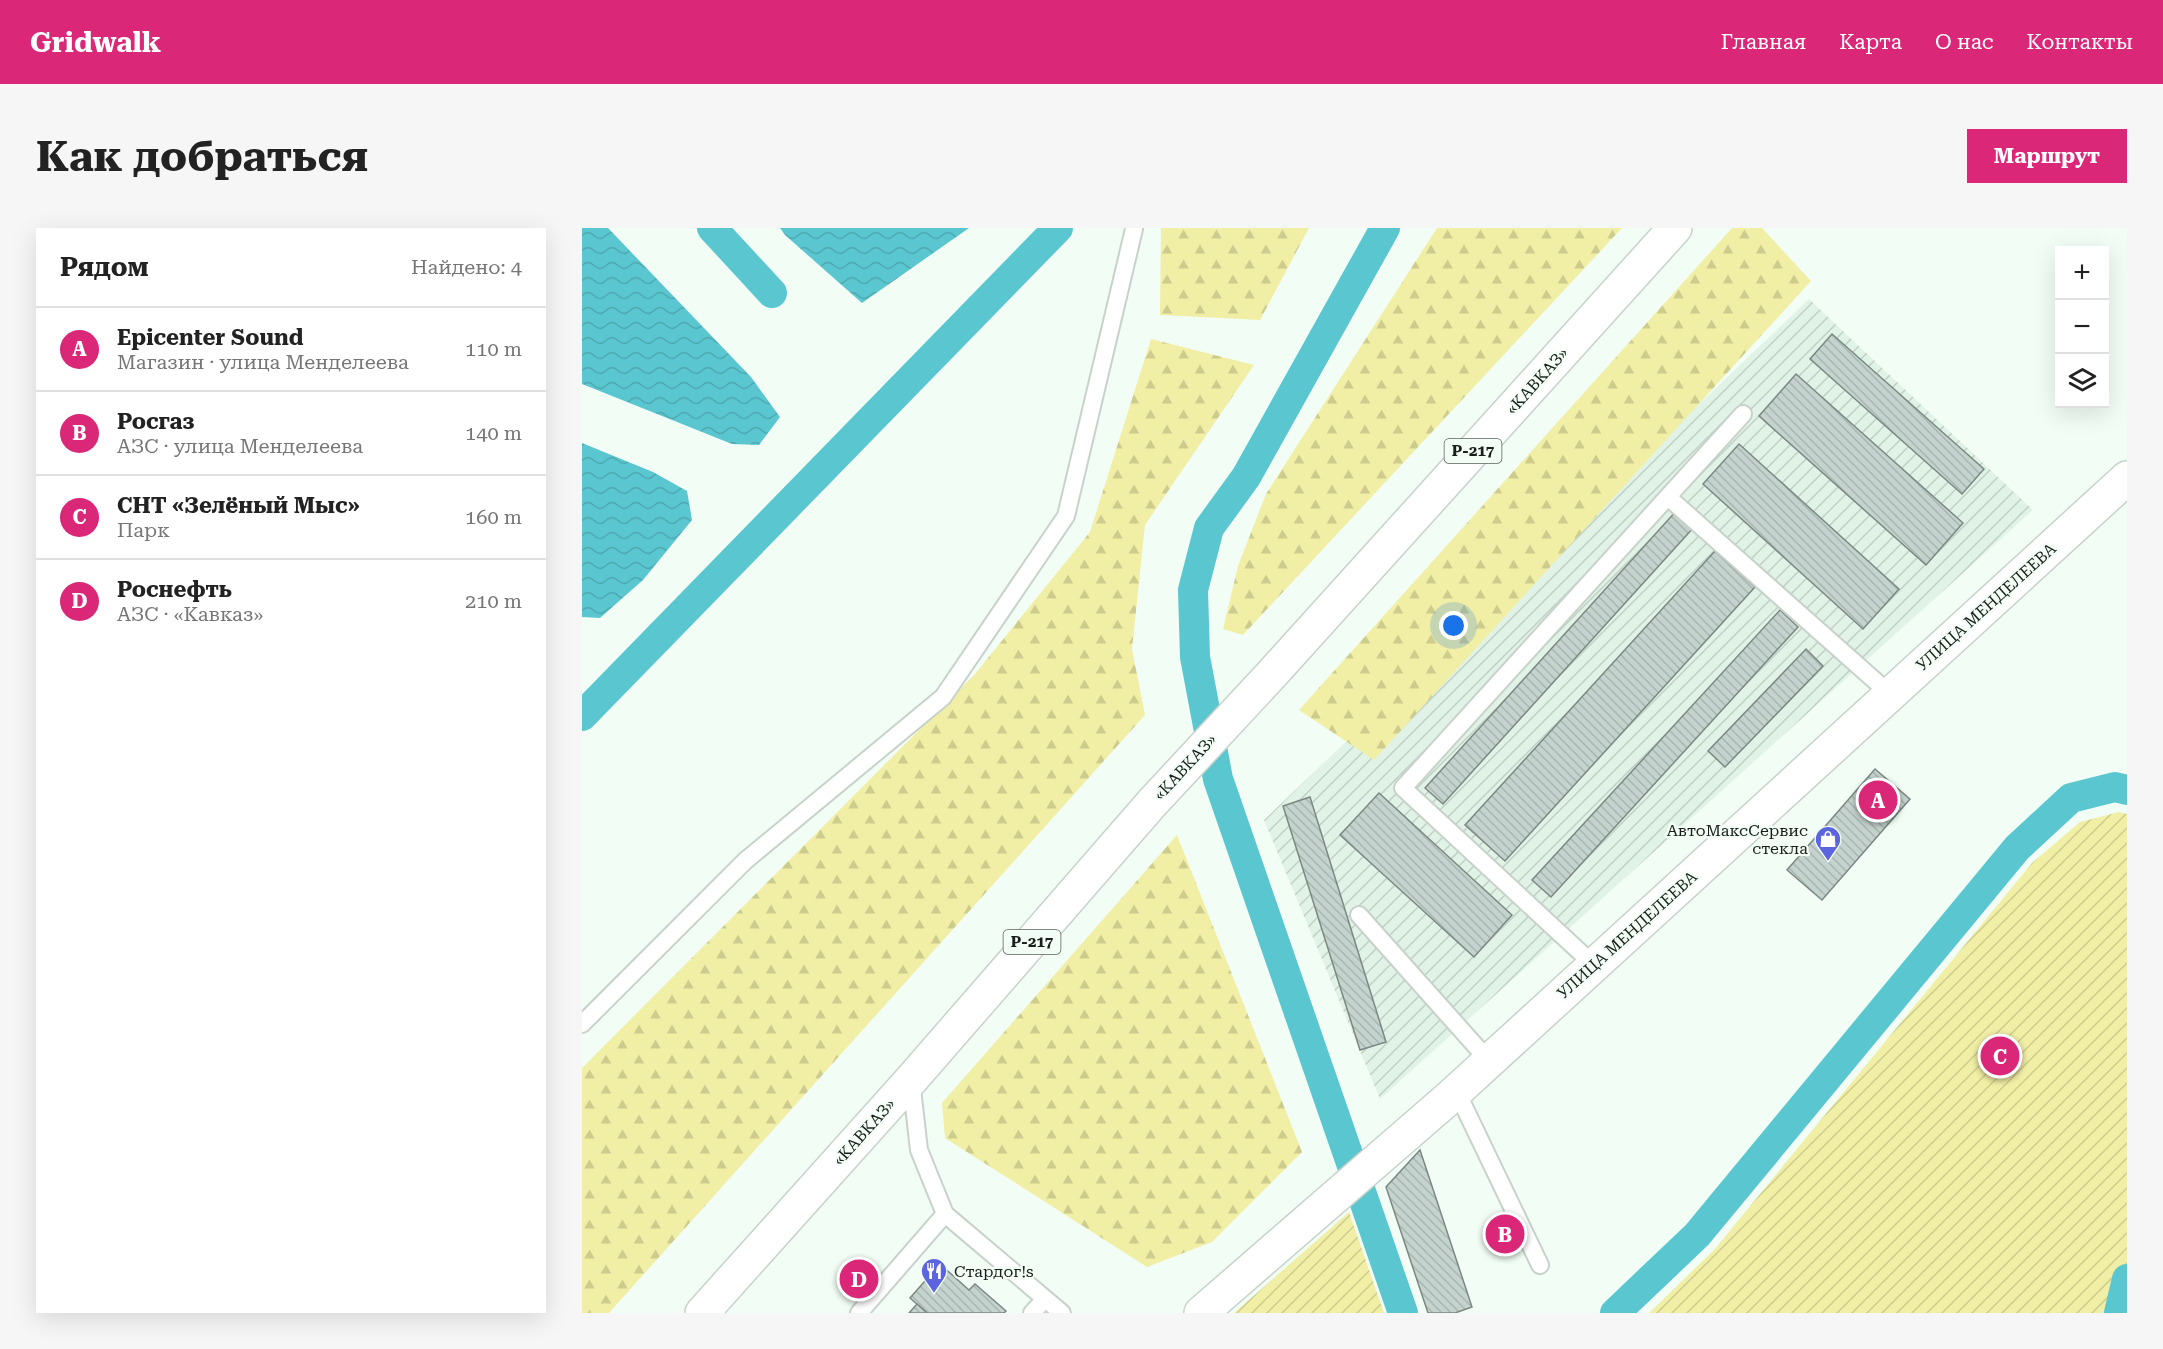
<!DOCTYPE html>
<html lang="ru">
<head>
<meta charset="utf-8">
<style>
	:root { --surface:#fff; --page:#f6f6f6; --text:#222; --muted:#767676; --line:#e0e0e0; --accent:#db2777 }
	body { margin:0; font-family:"Roboto Serif",serif; background:var(--page); color:var(--text) }
	.controls { position:absolute; right:18px; top:18px; display:grid; overflow:hidden; border-radius:0px; box-shadow:0 6px 24px #0002 }
	.controls button { width:54px; height:54px; display:grid; place-items:center; padding:0; border:0; border-bottom:2px solid var(--line); background:var(--surface); color:var(--text); font:30px sans-serif }
	.you { position:absolute; left:872px; top:398px; width:21px; height:21px; margin:-15px; border:4px solid #fff; border-radius:50%; background:#1a73e8; box-shadow:0 0 0 9px #1a73e833 }
	.badge { display:grid; place-items:center; width:39px; height:39px; border-radius:50%; background:var(--accent); color:#fff; font-size:20px; font-weight:700 }
	.pin { position:absolute; translate:-50% -50%; border:3px solid #fff; box-shadow:0 2px 6px #0006 }
	.list { margin:0; padding:0; list-style:none }
	h2 { display:flex; justify-content:space-between; align-items:center; height:78px; margin:0; padding:0 24px; font-size:26px }
	h2 small { font-size:20px; font-weight:400; color:var(--muted) }
	.list li { display:grid; grid-template-columns:39px 1fr auto; gap:18px; align-items:center; box-sizing:border-box; height:84px; padding:0 24px; border-top:2px solid var(--line) }
	.list b { display:block; font-size:22px; white-space:nowrap }
	.list p { margin:0; font-size:20px; white-space:nowrap; color:var(--muted) }
	.list em { font-size:20px; font-style:normal; color:var(--muted) }
	.icon { flex:none; width:33px; height:33px; fill:none; stroke:currentColor; stroke-width:2; stroke-linecap:round; stroke-linejoin:round }
	.map { position:relative; flex:none; width:1545px; height:1085px; overflow:hidden; border-radius:0px }
	header { display:flex; align-items:center; gap:36px; box-sizing:border-box; height:84px; padding:0 30px; background:var(--accent); color:#fff }
	header strong { font-size:28px }
	nav { display:flex; gap:33px; margin-inline-start:auto; font-size:21px }
	.intro { display:flex; align-items:center; justify-content:space-between; box-sizing:border-box; height:144px; padding:0 36px }
	h1 { margin:0; font-size:42px }
	.button { padding:15px 27px; border-radius:0px; background:var(--accent); color:#fff; font-size:21px; font-weight:700 }
	main { display:flex; gap:36px; padding:0 36px }
	aside { flex:1; background:var(--surface); border-radius:0px; box-shadow:0 6px 24px #0002 }
	.map>svg:first-child { display:block }
	.industrial { fill:url(#industrial-furrows) }
	.forest { fill:url(#forest-firs) }
	.garden { fill:url(#garden-furrows) }
	.water { fill:url(#water-waves) }
	.lines { fill:none; stroke-linecap:round; stroke-linejoin:round }
	.canal { stroke:#5ac6d0; stroke-width:30 }
	.building { fill:url(#building-back-hatch); stroke:#7b8884; stroke-width:1.5 }
	.lane-casing { stroke:#c7d2ca; stroke-width:20 }
	.secondary-casing { stroke:#c7d2ca; stroke-width:36 }
	.highway-casing { stroke:#c7d2ca; stroke-width:36 }
	.lane { stroke:#fff; stroke-width:16 }
	.secondary { stroke:#fff; stroke-width:33 }
	.highway { stroke:#fff; stroke-width:33 }
	.labels { text-anchor:middle; dominant-baseline:central; stroke-width:4.5; stroke-linejoin:round; paint-order:stroke }
	.shield { fill:#f2fef5; stroke:#5b615c; stroke-width:1.5 }
	.shield-label { font-size:15px; font-weight:bold; fill:#1a1e1b }
	.street-label { font-size:16px; fill:#1a1e1b; stroke:#f2fef5 }
	.poi-label { font-size:16px; fill:#1a1e1b; stroke:#f2fef5; text-anchor:end }
</style>
</head>
<body>
<header>
<strong>Gridwalk</strong>
<nav><a>Главная</a><a>Карта</a><a>О нас</a><a>Контакты</a></nav>
</header>
<div class="intro"><h1>Как добраться</h1><a class="button">Маршрут</a></div>
<main>
<aside>
<h2>Рядом<small>Найдено: 4</small></h2>
<ul class="list">
<li><span class="badge">A</span><div><b>Epicenter Sound</b><p>Магазин · улица Менделеева</p></div><em>110 m</em></li>
<li><span class="badge">B</span><div><b>Росгаз</b><p>АЗС · улица Менделеева</p></div><em>140 m</em></li>
<li><span class="badge">C</span><div><b>СНТ «Зелёный Мыс»</b><p>Парк</p></div><em>160 m</em></li>
<li><span class="badge">D</span><div><b>Роснефть</b><p>АЗС · «Кавказ»</p></div><em>210 m</em></li>
</ul>
</aside>
<div class="map">
<svg width="1545" height="1085" viewBox="0 0 1545 1085">
	<defs>
		<pattern id="industrial-furrows" width="10" height="10" patternUnits="userSpaceOnUse" patternTransform="scale(1.5)"><rect width="10" height="10" fill="#e1f3e6"/><path d="M-1 1l2-2M0 10L10 0M9 11l2-2" fill="none" stroke="#c0d0c5"/></pattern>
		<pattern id="forest-firs" width="22" height="20" patternUnits="userSpaceOnUse" patternTransform="scale(1.5)"><rect width="22" height="20" fill="#f1eea5"/><path d="M5 1l3.5 6h-7zM16 11l3.5 6h-7z" fill="#cecc8d"/></pattern>
		<pattern id="garden-furrows" width="10" height="10" patternUnits="userSpaceOnUse" patternTransform="scale(1.5)"><rect width="10" height="10" fill="#f1eea5"/><path d="M-1 1l2-2M0 10L10 0M9 11l2-2" fill="none" stroke="#cecc8d"/></pattern>
		<pattern id="water-waves" width="16" height="10" patternUnits="userSpaceOnUse" patternTransform="scale(1.5)"><rect width="16" height="10" fill="#5ac6d0"/><path d="M0 5q4-4 8 0t8 0" fill="none" stroke="#4eaab2"/></pattern>
		<pattern id="building-back-hatch" width="6" height="6" patternUnits="userSpaceOnUse" patternTransform="scale(1.5)"><rect width="6" height="6" fill="#c5d3cf"/><path d="M-1 5l2 2M0 0l6 6M5-1l2 2" fill="none" stroke="#a9b5b1"/></pattern>
	</defs>
	<rect width="100%" height="100%" fill="#f2fef5"/>
	<path class="industrial" d="M1227,71L1451,282L798,871L682,592Z"/>
	<g class="forest">
		<path d="M579,0H727L678,92L578,87Z"/>
		<path d="M855,0H1040L661,407L641,401L656,338L684,266Z"/>
		<path d="M1150,0H1180L1229,53L792,532L717,482Z"/>
		<path d="M569,111L672,137L563,297L550,421L563,487L27,1085H0V840L393,446L508,304Z"/>
		<path d="M595,607L720,924L630,1014L565,1039L363,910L360,875Z"/>
	</g>
	<g class="garden">
		<path d="M1537,584L1545,586V1085H1067L1132,1022L1450,635L1498,594Z"/>
		<path d="M767,984L802,1085H652Z"/>
	</g>
	<g class="water">
		<path d="M0,0H26L169,149L198,189L177,217L150,216L0,156Z"/>
		<path d="M198,0H387L280,75L203,7Z"/>
		<path d="M0,215L71,244L105,263L110,292L61,352L18,390L0,389Z"/>
	</g>
	<g class="lines">
		<g class="canal">
			<path d="M130,0L190,65"/>
			<path d="M803,0L664,249L627,300L611,362L613,429L636,551L821,1085"/>
			<path d="M0,488L476,0"/>
			<path d="M1033,1085L1115,1007L1435,620L1489,570L1533,559L1545,562"/>
			<path d="M1537,1085L1545,1051"/>
		</g>
	</g>
	<g class="building">
		<path d="M1250,106L1402,241L1380,266L1228,131Z"/>
		<path d="M1214,146L1381,295L1344,337L1177,188Z"/>
		<path d="M1157,216L1317,361L1281,401L1121,256Z"/>
		<path d="M1095,282L1112,299L861,576L843,560Z"/>
		<path d="M1133,323L1173,359L923,633L883,597Z"/>
		<path d="M1198,382L1216,399L969,669L950,652Z"/>
		<path d="M1224,421L1241,438L1143,539L1126,523Z"/>
		<path d="M1293,541L1328,571L1240,672L1205,642Z"/>
		<path d="M797,565L930,687L892,729L758,607Z"/>
		<path d="M728,569L804,814L778,822L701,578Z"/>
		<path d="M838,922L890,1079L873,1085H846L804,959Z"/>
		<path d="M358,1036L387,1062L393,1056L424,1083L422,1085H345L328,1070Z"/>
		<path d="M335,1076L345,1085H327Z"/>
	</g>
	<g class="lines">
		<g class="lane-casing">
			<g id="lane">
				<path d="M1086,269L1308,466"/>
				<path d="M777,687L907,833"/>
				<path d="M1012,737L821,560L1161,186"/>
				<path d="M0,796L163,633L361,469L484,288L552,1"/>
				<path d="M329,852L337,922L363,986L480,1085"/>
				<path d="M874,862L958,1037"/>
				<path d="M277,1085L363,986"/>
				<path d="M450,1085L463,1071"/>
			</g>
		</g>
		<g class="secondary-casing">
			<path id="secondary" d="M619,1085L868,869L1545,250"/>
		</g>
		<g class="highway-casing">
			<path id="highway" d="M120,1085L329,852L570,575L689,447L1093,0"/>
		</g>
		<use href="#lane" class="lane"/>
		<use href="#secondary" class="secondary"/>
		<use href="#highway" class="highway"/>
	</g>
	<defs>
		<g id="shop-pin" transform="scale(1.35)"><path d="M0 17L-7.5 6A9.5 9.5 0 1 1 7.5 6Z" fill="#5c65dd" stroke="#f2fef5"/><path d="M-5-2.5h2.3a2.7 3.5 0 0 1 5.4 0H5L5.5 6h-11ZM-1.5-2.5h3a1.5 2.3 0 0 0-3 0Z" fill="#fff"/></g>
		<g id="restaurant-pin" transform="scale(1.35)"><path d="M0 17L-7.5 6A9.5 9.5 0 1 1 7.5 6Z" fill="#5c65dd" stroke="#f2fef5"/><path d="M-5-6h1v4h1v-4h1v4h1v-4h1v5L-1.5 .5V6h-2V.5L-5-1ZM5-6V6H3V1.5H1.5Q1.5-4 5-6Z" fill="#fff"/></g>
	</defs>
	<g fill-rule="evenodd">
		<use href="#shop-pin" x="1246" y="611"/>
		<use href="#restaurant-pin" x="352" y="1043"/>
	</g>
	<g class="labels">
		<g class="shield">
			<rect x="862.5" y="211" width="57" height="24" rx="4.5"/>
			<rect x="421.5" y="702" width="57" height="24" rx="4.5"/>
		</g>
		<g class="shield-label">
			<text x="891" y="223">Р-217</text>
			<text x="450" y="714">Р-217</text>
		</g>
		<g class="street-label">
			<text transform="translate(955 153) rotate(-48)">«КАВКАЗ»</text>
			<text transform="translate(1404 379) rotate(-42)">УЛИЦА МЕНДЕЛЕЕВА</text>
			<text transform="translate(603 539) rotate(-47)">«КАВКАЗ»</text>
			<text transform="translate(1045 707) rotate(-42)">УЛИЦА МЕНДЕЛЕЕВА</text>
			<text transform="translate(282 904) rotate(-48)">«КАВКАЗ»</text>
		</g>
		<g class="poi-label">
			<text x="1226" y="602">АвтоМаксСервис<tspan x="1226" dy="18">стекла</tspan></text>
			<text x="372" y="1043" text-anchor="start">Стардог!s</text>
		</g>
	</g>
</svg>
<div class="controls">
<button>+</button>
<button>−</button>
<button><svg class="icon" aria-label="layers" viewBox="0 0 24 24"><path d="M12 4l9 5-9 5-9-5zM3 14l9 5 9-5"/></svg></button>
</div>
<div class="you"></div>
<div class="pin badge" style="left:1296px;top:572px">A</div>
<div class="pin badge" style="left:923px;top:1006px">B</div>
<div class="pin badge" style="left:1418px;top:828px">C</div>
<div class="pin badge" style="left:277px;top:1051px">D</div>
</div>
</main>
</body>
</html>
